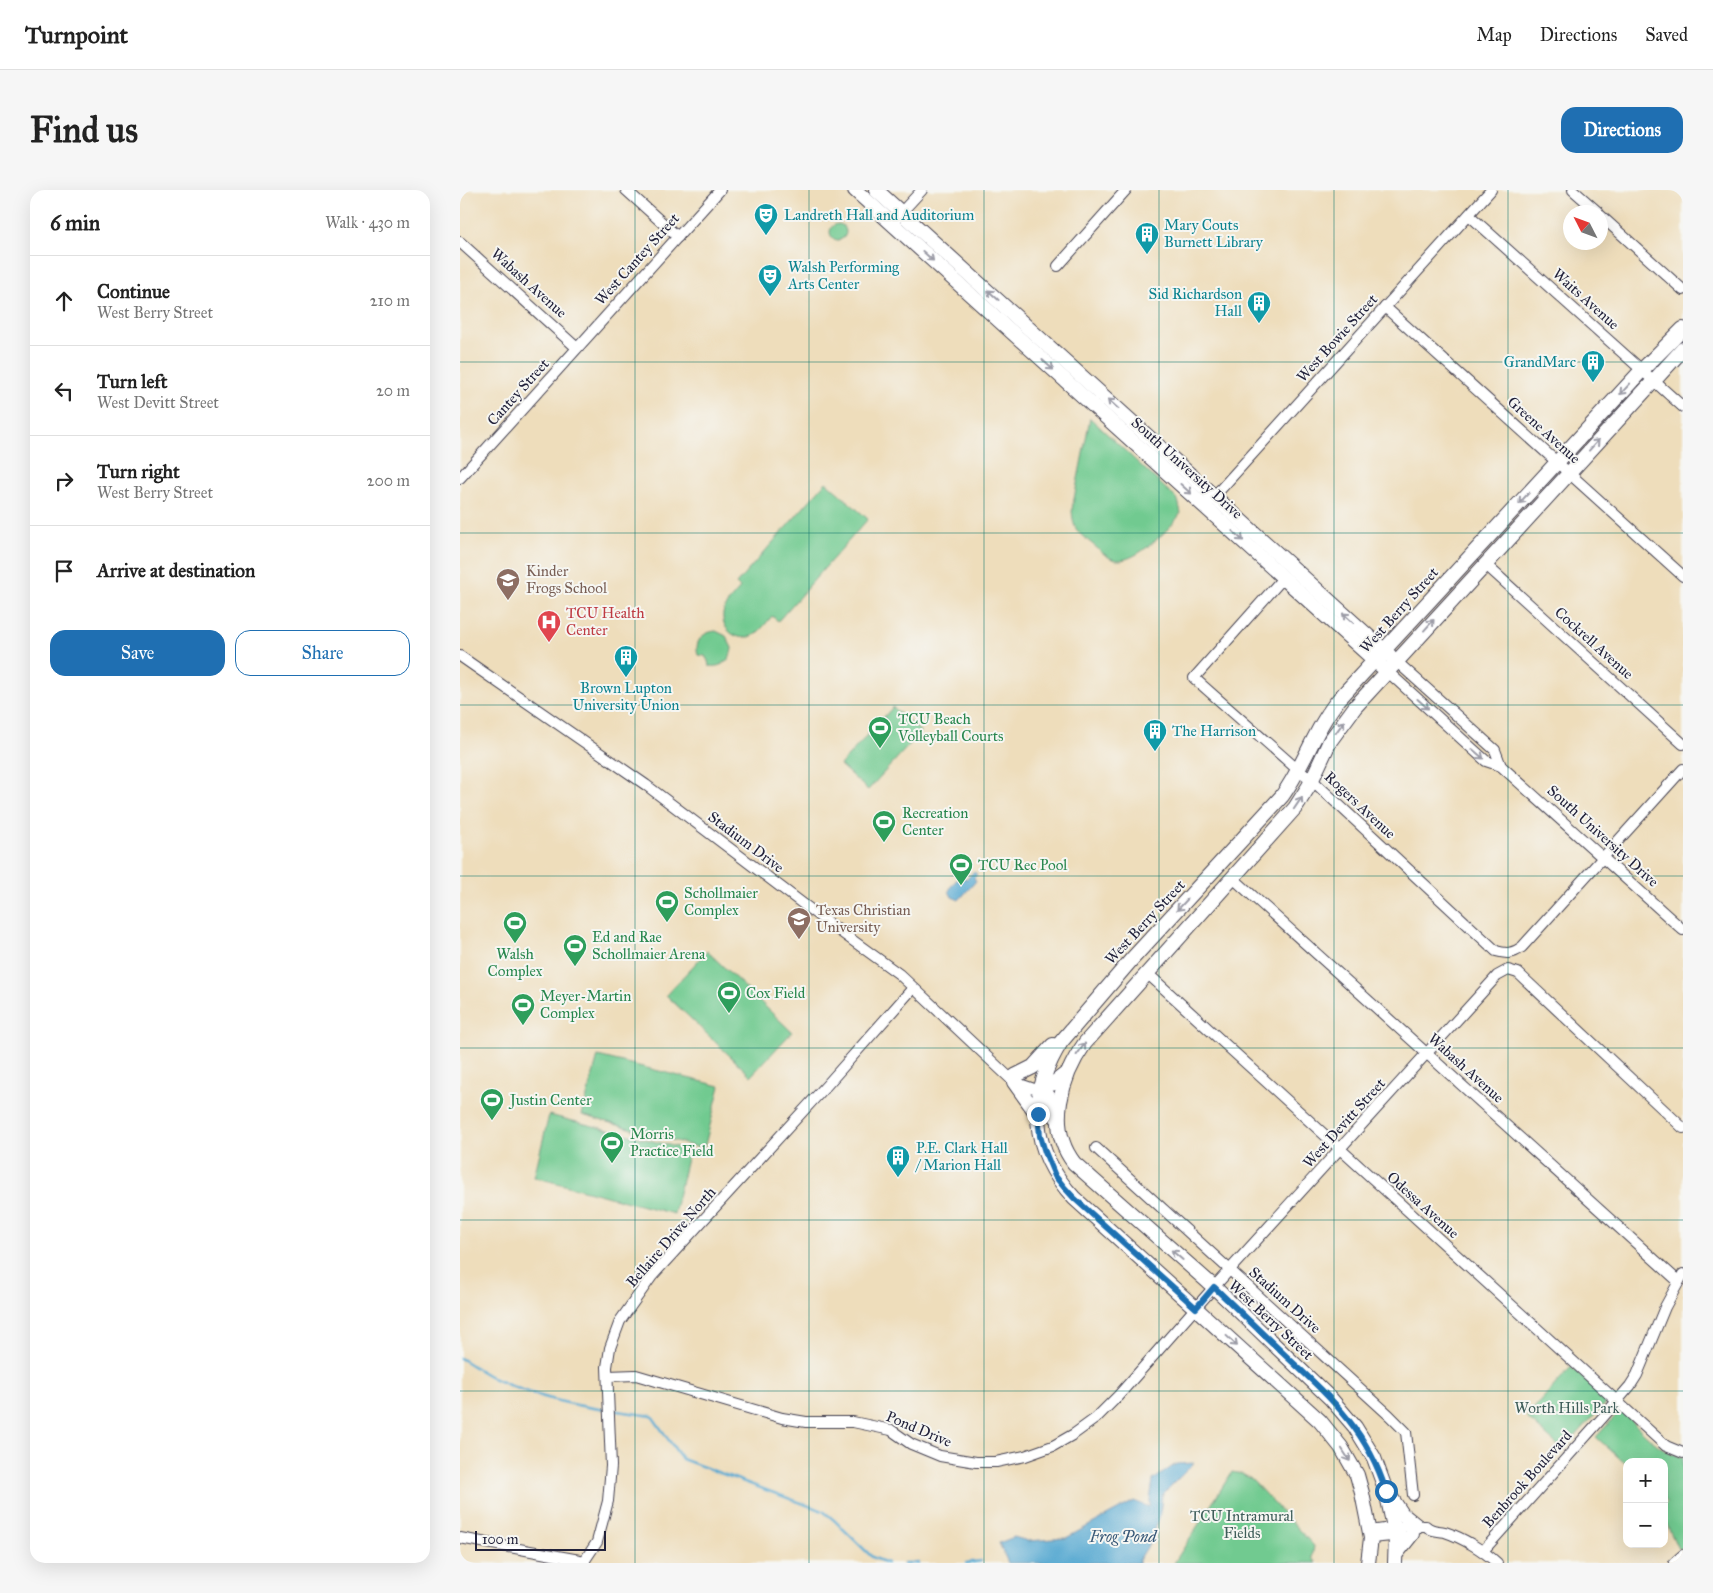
<!DOCTYPE html>
<html lang="en">
<head>
<meta charset="utf-8">
<style>
	:root { --surface:#fff; --page:#f6f6f6; --text:#222; --muted:#767676; --line:#e0e0e0; --accent:#1f6fb2 }
	body { margin:0; font-family:"IM FELL Great Primer",serif; background:var(--page); color:var(--text) }
	.controls { position:absolute; right:15px; bottom:15px; display:grid; overflow:hidden; border-radius:10px; box-shadow:0 5px 20px #0002 }
	.controls button { width:45px; height:45px; display:grid; place-items:center; padding:0; border:0; border-bottom:1px solid var(--line); background:var(--surface); color:var(--text); font:25px sans-serif }
	.compass { position:absolute; left:1103px; top:15px; width:45px; height:45px; border-radius:50%; background:var(--surface); box-shadow:0 5px 20px #0002; rotate:312deg }
	.scale { position:absolute; left:15px; bottom:12px; width:131px; box-sizing:border-box; padding-left:5px; border:2px solid #22223b; border-top:0; font-size:14px; line-height:18px; white-space:nowrap; color:#22223b; -webkit-text-stroke:4px #f6f6f2; paint-order:stroke }
	.stop { position:absolute; width:15px; height:15px; margin:-11px; border:4px solid #1f6fb2; border-radius:50%; background:#fff }
	.stop.end { background:#1f6fb2; border-color:#fff; box-shadow:0 1px 5px #0008 }
	.list { margin:0; padding:0; list-style:none }
	h2 { display:flex; justify-content:space-between; align-items:center; height:65px; margin:0; padding:0 20px; font-size:21px }
	h2 small { font-size:16px; font-weight:400; color:var(--muted) }
	.list li { display:grid; grid-template-columns:32px 1fr auto; gap:15px; align-items:center; box-sizing:border-box; height:90px; padding:0 20px; border-top:1px solid var(--line) }
	.list b { display:block; font-size:19px; white-space:nowrap }
	.list p { margin:0; font-size:16px; white-space:nowrap; color:var(--muted) }
	.list em { font-size:16px; font-style:normal; color:var(--muted) }
	.actions { display:flex; gap:10px; padding:15px 20px }
	.actions a { flex:1; padding:11px 0; border:1px solid var(--accent); border-radius:15px; text-align:center; font-size:18px; color:var(--accent) }
	.actions .main { background:var(--accent); color:#fff }
	.icon { flex:none; width:28px; height:28px; fill:none; stroke:currentColor; stroke-width:2; stroke-linecap:round; stroke-linejoin:round }
	.map { position:relative; flex:none; width:1223px; height:1373px; overflow:hidden; border-radius:15px }
	header { display:flex; align-items:center; gap:30px; box-sizing:border-box; height:70px; padding:0 25px; background:var(--surface); border-bottom:1px solid var(--line) }
	header strong { font-size:24px }
	nav { display:flex; gap:28px; margin-inline-start:auto; font-size:18px }
	.intro { display:flex; align-items:center; justify-content:space-between; box-sizing:border-box; height:120px; padding:0 30px }
	h1 { margin:0; font-size:35px }
	.button { padding:12px 22px; border-radius:15px; background:var(--accent); color:#fff; font-size:18px; font-weight:700 }
	main { display:flex; gap:30px; padding:0 30px }
	aside { flex:1; background:var(--surface); border-radius:15px; box-shadow:0 5px 20px #0002 }
	.map>svg:first-child { display:block }
	.green { fill:#71ca90; stroke:#4a7666 }
	.water { fill:#56a9d1; stroke:#3c6686 }
	.lines { fill:none; stroke-linecap:round; stroke-linejoin:round }
	.stream { stroke:#56a9d1; stroke-width:2.5 }
	.minor-casing { stroke:#413e4e; stroke-width:12 }
	.major-casing { stroke:#413e4e; stroke-width:16 }
	.minor { stroke:#fff; stroke-width:10 }
	.major { stroke:#fff; stroke-width:14 }
	.oneway { stroke:#9c9ca7 }
	.route { stroke:#1f6fb2; stroke-width:6 }
	.grid { fill:none; stroke:#0f766e; stroke-width:1; stroke-opacity:0.55 }
	.labels { text-anchor:middle; dominant-baseline:central; stroke-width:4; stroke-linejoin:round; paint-order:stroke }
	.culture-label { font-size:15px; fill:#0d838f; stroke:#f6f6f2; text-anchor:start }
	.street-label { font-size:15px; fill:#22223b; stroke:#f6f6f2 }
	.education-label { font-size:15px; fill:#785e54; stroke:#f6f6f2; text-anchor:start }
	.health-label { font-size:15px; fill:#be3a42; stroke:#f6f6f2; text-anchor:start }
	.leisure-label { font-size:15px; fill:#27864d; stroke:#f6f6f2; text-anchor:start }
	.park-label { font-size:15px; fill:#3e5d59; stroke:#f6f6f2 }
	.water-label { font-size:16px; font-style:italic; fill:#375877; stroke:#f6f6f2 }
</style>
</head>
<body>
<header>
<strong>Turnpoint</strong>
<nav><a>Map</a><a>Directions</a><a>Saved</a></nav>
</header>
<div class="intro"><h1>Find us</h1><a class="button">Directions</a></div>
<main>
<aside>
<h2>6 min<small>Walk · 430 m</small></h2>
<ul class="list">
<li><svg class="icon" aria-label="ahead" viewBox="0 0 24 24"><path d="M12 20V5M6 11l6-6 6 6"/></svg><div><b>Continue</b><p>West Berry Street</p></div><em>210 m</em></li>
<li><svg class="icon" aria-label="left" viewBox="0 0 24 24"><path d="M17 20v-9H6M10 6l-5 5 5 5"/></svg><div><b>Turn left</b><p>West Devitt Street</p></div><em>20 m</em></li>
<li><svg class="icon" aria-label="right" viewBox="0 0 24 24"><path d="M7 20v-9h11M14 6l5 5-5 5"/></svg><div><b>Turn right</b><p>West Berry Street</p></div><em>200 m</em></li>
<li><svg class="icon" aria-label="arrive" viewBox="0 0 24 24"><path d="M6 21V4h12l-3 4 3 4H6"/></svg><div><b>Arrive at destination</b></div></li>
</ul>
<div class="actions"><a class="main">Save</a><a>Share</a></div>
</aside>
<div class="map">
<svg width="1223" height="1373" viewBox="0 0 1223 1373">
	<rect width="100%" height="100%" fill="#f6f6f2"/>
	<filter id="ink" filterUnits="userSpaceOnUse"><feTurbulence type="fractalNoise" baseFrequency=".02" numOctaves="2"/><feDisplacementMap in="SourceGraphic" scale="10" xChannelSelector="R" yChannelSelector="G"/><feConvolveMatrix kernelMatrix="1 2 1 2 8 2 1 2 1" color-interpolation-filters="sRGB"/></filter>
	<filter id="wash" filterUnits="userSpaceOnUse"><feTurbulence type="fractalNoise" baseFrequency=".0096" numOctaves="4" result="noise"/><feDisplacementMap in="SourceGraphic" scale="20" xChannelSelector="R" yChannelSelector="G"/><feGaussianBlur stdDeviation="1.12" result="paint"/><feColorMatrix in="noise" values="0 0 0 0 0 0 0 0 0 0 0 0 0 0 0 0 0 1.4 0 .05"/><feComposite in="paint" operator="in"/></filter>
	<g filter="url(#wash)">
		<rect width="100%" height="100%" fill="#edb"/>
		<g class="green">
			<circle cx="378" cy="42" r="8"/>
			<path d="M630,228L718,310L721,323C711,338 677,372 657,370C647,369 639,359 631,353C616,341 613,339 612,319Z"/>
			<path d="M366,292L408,329L318,431L312,426C307,432 302,439 296,444C281,454 261,442 263,424C264,414 274,406 280,398L276,394Z"/>
			<path d="M256,441L266,446L272,458C271,471 261,478 249,476L248,471L245,466L238,465C234,452 242,442 256,441Z"/>
			<path d="M433,517L461,542L408,600L380,575Z"/>
			<path d="M247,761L332,842L291,886L206,805Z"/>
			<path d="M138,866L260,896L244,959L122,925Z"/>
			<path d="M89,925L229,960L214,1024L74,987Z"/>
			<path d="M1111,1177L1148,1210L1103,1260L1066,1227Z"/>
			<path d="M1161,1220C1179,1237 1198,1262 1223,1267V1358L1218,1359L1204,1328V1315L1207,1312L1204,1309V1272H1167V1275L1136,1247Z"/>
			<path d="M772,1282L782,1284L791,1289L854,1356L852,1368L856,1373H714Z"/>
		</g>
		<g class="water">
			<path d="M514,681L517,685L514,688L516,691L499,710L492,707L489,701L492,695L502,684L506,690Z"/>
			<path d="M734,1273L702,1305L700,1325L691,1351L679,1370V1373H548L539,1353L554,1347L568,1351L606,1348L674,1311L689,1317L693,1290L716,1274Z"/>
		</g>
		<g class="lines">
			<g class="stream">
				<path d="M0,1168C12,1175 24,1184 37,1190C71,1205 109,1215 146,1220"/>
				<path d="M151,1220L192,1226L222,1269L363,1321L374,1330L412,1367L427,1373"/>
				<path d="M444,1373H458"/>
				<path d="M506,1373L521,1371"/>
			</g>
		</g>
	</g>
	<g filter="url(#ink)">
		<g class="lines">
			<g class="minor-casing">
				<g id="minor">
					<path d="M166,0L218,47"/>
					<path d="M1113,0L1138,22"/>
					<path d="M1009,25L1223,217"/>
					<path d="M1140,25L1223,100"/>
					<path d="M437,27L462,0"/>
					<path d="M0,52L117,158"/>
					<path d="M598,76L666,0"/>
					<path d="M925,117L1223,386"/>
					<path d="M0,288L260,0"/>
					<path d="M750,311L1031,0"/>
					<path d="M1025,374L1223,554"/>
					<path d="M824,387L734,488L838,580L852,590L1036,761C1046,764 1053,764 1062,757L1223,579"/>
					<path d="M0,466L186,595L359,726L439,784L554,892L574,899L582,897"/>
					<path d="M936,471L1035,560L1041,576"/>
					<path d="M927,481L1026,571L1041,576L1223,740"/>
					<path d="M773,688L1218,1091"/>
					<path d="M687,783L1206,1256L1223,1263"/>
					<path d="M636,958L929,1225L946,1242L953,1305"/>
					<path d="M148,1186L176,1185L322,1228L346,1232H393L431,1240L451,1254L480,1266L516,1272H536L565,1266L593,1256L614,1244L636,1228L658,1206L754,1097L1037,786L1048,780L1058,783L1223,938"/>
					<path d="M910,1341L946,1336H966C972,1342 977,1340 985,1342C1003,1348 1023,1360 1037,1373"/>
					<path d="M0,1348L125,1371"/>
					<path d="M911,1348L942,1345"/>
					<path d="M1023,1361L1144,1226L1170,1196L1177,1185L1205,1117L1223,1084"/>
					<path d="M123,1373L137,1352L148,1311L151,1276L147,1177L150,1158L160,1131L192,1086L366,896L453,798"/>
					<path d="M1214,1373L1223,1365"/>
				</g>
			</g>
			<g class="major-casing">
				<g id="major">
					<path d="M395,0L921,476"/>
					<path d="M416,0L930,466"/>
					<path d="M555,886L573,877L593,855"/>
					<path d="M554,892L577,924"/>
					<path d="M596,927L592,912L582,897L594,893L608,882"/>
					<path d="M930,1306L942,1324L957,1336"/>
					<path d="M936,1364L952,1344"/>
					<path d="M908,1373L911,1348L902,1303L897,1285L881,1257L860,1231L614,1008C570,960 567,906 601,852L672,769L822,606C844,576 855,538 879,509L1182,180L1223,139"/>
					<path d="M935,1373L936,1346L926,1301L914,1268L895,1237L871,1209L754,1097L614,973C586,937 601,887 625,853L835,618L849,596L870,551L895,517L1223,159"/>
				</g>
			</g>
			<use href="#minor" class="minor"/>
			<use href="#major" class="major"/>
		</g>
		<defs><path id="oneway-shaft" d="M-6 0H5M1.5-3L5.5 0L1.5 3" fill="none" stroke-width="1.6" stroke-linecap="round" stroke-linejoin="round" transform="scale(1.25)"/></defs>
		<g class="oneway">
			<use href="#oneway-shaft" transform="translate(468 66) rotate(42)"/>
			<use href="#oneway-shaft" transform="translate(533 105) rotate(-138)"/>
			<use href="#oneway-shaft" transform="translate(588 175) rotate(42)"/>
			<use href="#oneway-shaft" transform="translate(1165 199) rotate(133)"/>
			<use href="#oneway-shaft" transform="translate(653 214) rotate(-138)"/>
			<use href="#oneway-shaft" transform="translate(1134 255) rotate(-48)"/>
			<use href="#oneway-shaft" transform="translate(726 299) rotate(42)"/>
			<use href="#oneway-shaft" transform="translate(1064 308) rotate(133)"/>
			<use href="#oneway-shaft" transform="translate(778 346) rotate(42)"/>
			<use href="#oneway-shaft" transform="translate(888 428) rotate(-138)"/>
			<use href="#oneway-shaft" transform="translate(969 435) rotate(-48)"/>
			<use href="#oneway-shaft" transform="translate(963 514) rotate(42)"/>
			<use href="#oneway-shaft" transform="translate(880 537) rotate(-54)"/>
			<use href="#oneway-shaft" transform="translate(1018 564) rotate(41)"/>
			<use href="#oneway-shaft" transform="translate(838 613) rotate(-56)"/>
			<use href="#oneway-shaft" transform="translate(722 715) rotate(133)"/>
			<use href="#oneway-shaft" transform="translate(621 859) rotate(-54)"/>
			<use href="#oneway-shaft" transform="translate(717 1065) rotate(-139)"/>
			<use href="#oneway-shaft" transform="translate(772 1151) rotate(43)"/>
			<use href="#oneway-shaft" transform="translate(886 1265) rotate(57)"/>
		</g>
	</g>
	<g class="lines" filter="url(#ink)">
		<path class="route" d="M578,924L580,946L585,962L595,986L604,997L614,1008L736,1118L754,1097C778,1120 802,1143 826,1166C871,1208 907,1240 926,1301"/>
	</g>
	<path class="grid" d="M175,0V1373M349,0V1373M524,0V1373M699,0V1373M874,0V1373M1048,0V1373M0,172H1223M0,343H1223M0,515H1223M0,686H1223M0,858H1223M0,1030H1223M0,1201H1223"/>
	<defs>
		<g id="theatre-pin" transform="scale(1.25)"><path d="M0 17L-7.5 6A9.5 9.5 0 1 1 7.5 6Z" fill="#0f9aa8" stroke="#f6f6f2"/><path d="M-5-5.5Q0-4 5-5.5V0Q5 5 0 6Q-5 5-5 0ZM-3.3-2.5H-1v1.5H-3.3ZM1-2.5H3.3v1.5H1ZM-2.8 1Q0 5.5 2.8 1Z" fill="#fff"/></g>
		<g id="building-pin" transform="scale(1.25)"><path d="M0 17L-7.5 6A9.5 9.5 0 1 1 7.5 6Z" fill="#0f9aa8" stroke="#f6f6f2"/><path d="M-4-6H4V6H1V3H-1V6H-4ZM-2.5-4.3h1.7v1.8h-1.7ZM.8-4.3h1.7v1.8H.8ZM-2.5-1h1.7V.8h-1.7ZM.8-1h1.7V.8H.8Z" fill="#fff"/></g>
		<g id="school-pin" transform="scale(1.25)"><path d="M0 17L-7.5 6A9.5 9.5 0 1 1 7.5 6Z" fill="#8d6e63" stroke="#f6f6f2"/><path d="M0-5L7-2L0 1L-7-2ZM-4 1L0 2.5L4 1V4Q0 6-4 4Z" fill="#fff"/></g>
		<g id="hospital-pin" transform="scale(1.25)"><path d="M0 17L-7.5 6A9.5 9.5 0 1 1 7.5 6Z" fill="#e0444e" stroke="#f6f6f2"/><path d="M-5-5h3v3.5h4V-5h3V5h-3V1.5h-4V5h-3Z" fill="#fff"/></g>
		<g id="stadium-pin" transform="scale(1.25)"><path d="M0 17L-7.5 6A9.5 9.5 0 1 1 7.5 6Z" fill="#2e9e5b" stroke="#f6f6f2"/><path d="M0-5a6.5 5 0 1 0 0 10a6.5 5 0 1 0 0-10ZM-3.5-1.8h7v3.6h-7Z" fill="#fff"/></g>
		<g id="university-pin" transform="scale(1.25)"><path d="M0 17L-7.5 6A9.5 9.5 0 1 1 7.5 6Z" fill="#8d6e63" stroke="#f6f6f2"/><path d="M0-5L7-2L0 1L-7-2ZM-4 1L0 2.5L4 1V4Q0 6-4 4Z" fill="#fff"/></g>
	</defs>
	<g fill-rule="evenodd">
		<use href="#theatre-pin" x="306" y="25"/>
		<use href="#building-pin" x="687" y="44"/>
		<use href="#theatre-pin" x="310" y="86"/>
		<use href="#building-pin" x="799" y="113"/>
		<use href="#building-pin" x="1133" y="172"/>
		<use href="#school-pin" x="48" y="390"/>
		<use href="#hospital-pin" x="89" y="432"/>
		<use href="#building-pin" x="166" y="467"/>
		<use href="#stadium-pin" x="420" y="538"/>
		<use href="#building-pin" x="695" y="541"/>
		<use href="#stadium-pin" x="424" y="632"/>
		<use href="#stadium-pin" x="501" y="675"/>
		<use href="#stadium-pin" x="207" y="712"/>
		<use href="#university-pin" x="339" y="729"/>
		<use href="#stadium-pin" x="55" y="733"/>
		<use href="#stadium-pin" x="115" y="756"/>
		<use href="#stadium-pin" x="269" y="803"/>
		<use href="#stadium-pin" x="63" y="815"/>
		<use href="#stadium-pin" x="32" y="910"/>
		<use href="#stadium-pin" x="152" y="953"/>
		<use href="#building-pin" x="438" y="967"/>
	</g>
	<g class="labels">
		<g class="culture-label">
			<text x="324" y="25">Landreth Hall and Auditorium</text>
			<text x="704" y="35">Mary Couts<tspan x="704" dy="17">Burnett Library</tspan></text>
			<text x="328" y="77">Walsh Performing<tspan x="328" dy="17">Arts Center</tspan></text>
			<text x="782" y="104" text-anchor="end">Sid Richardson<tspan x="782" dy="17">Hall</tspan></text>
			<text x="1116" y="172" text-anchor="end">GrandMarc</text>
			<text x="166" y="498" text-anchor="middle">Brown Lupton<tspan x="166" dy="17">University Union</tspan></text>
			<text x="712" y="541">The Harrison</text>
			<text x="456" y="958">P.E. Clark Hall<tspan x="456" dy="17">/ Marion Hall</tspan></text>
		</g>
		<g class="street-label">
			<text transform="translate(177 69) rotate(-48)">West Cantey Street</text>
			<text transform="translate(69 93) rotate(42)">Wabash Avenue</text>
			<text transform="translate(1126 109) rotate(42)">Waits Avenue</text>
			<text transform="translate(877 148) rotate(-48)">West Bowie Street</text>
			<text transform="translate(58 202) rotate(-48)">Cantey Street</text>
			<text transform="translate(1084 240) rotate(42)">Greene Avenue</text>
			<text transform="translate(727 278) rotate(42)">South University Drive</text>
			<text transform="translate(939 420) rotate(-48)">West Berry Street</text>
			<text transform="translate(1134 453) rotate(42)">Cockrell Avenue</text>
			<text transform="translate(900 615) rotate(43)">Rogers Avenue</text>
			<text transform="translate(1143 646) rotate(42)">South University Drive</text>
			<text transform="translate(286 652) rotate(37)">Stadium Drive</text>
			<text transform="translate(685 732) rotate(-47)">West Berry Street</text>
			<text transform="translate(1006 878) rotate(42)">Wabash Avenue</text>
			<text transform="translate(884 933) rotate(-48)">West Devitt Street</text>
			<text transform="translate(963 1015) rotate(42)">Odessa Avenue</text>
			<text transform="translate(211 1047) rotate(-49)">Bellaire Drive North</text>
			<text transform="translate(825 1110) rotate(42)">Stadium Drive</text>
			<text transform="translate(811 1130) rotate(43)">West Berry Street</text>
			<text transform="translate(459 1239) rotate(23)">Pond Drive</text>
			<text transform="translate(1067 1289) rotate(-48)">Benbrook Boulevard</text>
		</g>
		<g class="education-label">
			<text x="66" y="381">Kinder<tspan x="66" dy="17">Frogs School</tspan></text>
			<text x="356" y="720">Texas Christian<tspan x="356" dy="17">University</tspan></text>
		</g>
		<g class="health-label">
			<text x="106" y="423">TCU Health<tspan x="106" dy="17">Center</tspan></text>
		</g>
		<g class="leisure-label">
			<text x="438" y="529">TCU Beach<tspan x="438" dy="17">Volleyball Courts</tspan></text>
			<text x="442" y="623">Recreation<tspan x="442" dy="17">Center</tspan></text>
			<text x="518" y="675">TCU Rec Pool</text>
			<text x="224" y="703">Schollmaier<tspan x="224" dy="17">Complex</tspan></text>
			<text x="132" y="747">Ed and Rae<tspan x="132" dy="17">Schollmaier Arena</tspan></text>
			<text x="55" y="764" text-anchor="middle">Walsh<tspan x="55" dy="17">Complex</tspan></text>
			<text x="286" y="803">Cox Field</text>
			<text x="80" y="806">Meyer-Martin<tspan x="80" dy="17">Complex</tspan></text>
			<text x="50" y="910">Justin Center</text>
			<text x="170" y="944">Morris<tspan x="170" dy="17">Practice Field</tspan></text>
		</g>
		<g class="park-label">
			<text x="1107" y="1218">Worth Hills Park</text>
			<text x="782" y="1326">TCU Intramural<tspan x="782" dy="17">Fields</tspan></text>
		</g>
		<g class="water-label">
			<text x="663" y="1346">Frog Pond</text>
		</g>
	</g>
</svg>
<div class="controls">
<button>+</button>
<button>−</button>
</div>
<svg class="compass" viewBox="-18 -18 36 36"><path d="M0-13l5 13h-10z" fill="#e53935"/><path d="M0 13l5-13h-10z" fill="#767676"/></svg>
<div class="scale">100 m</div>
<div class="stop" style="left:926px;top:1301px"></div>
<div class="stop end" style="left:578px;top:924px"></div>
</div>
</main>
</body>
</html>
